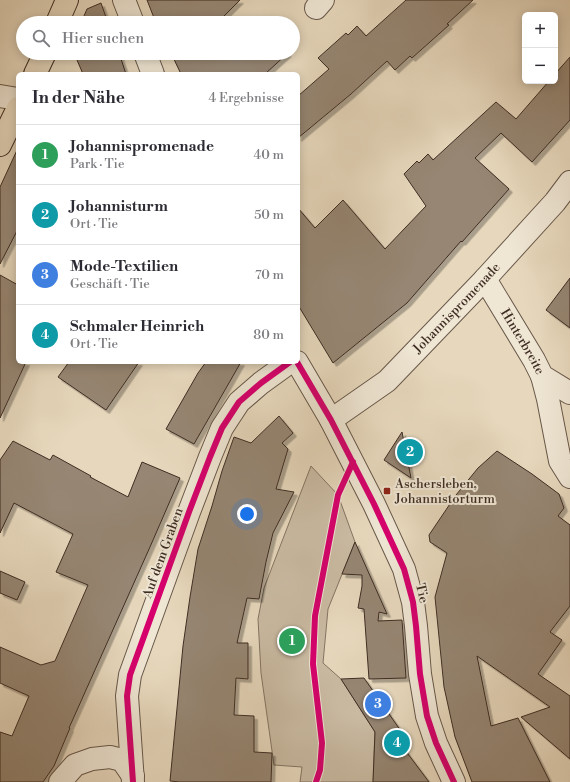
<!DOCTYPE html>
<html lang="de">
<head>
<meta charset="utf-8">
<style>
	:root { --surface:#fff; --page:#f2f2f3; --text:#2b2b33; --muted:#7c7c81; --line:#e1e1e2; --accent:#1a73e8 }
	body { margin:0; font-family:"Libre Bodoni",serif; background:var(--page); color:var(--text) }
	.controls { position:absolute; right:12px; top:12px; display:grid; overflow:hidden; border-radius:6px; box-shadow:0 2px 10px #0003 }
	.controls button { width:36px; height:36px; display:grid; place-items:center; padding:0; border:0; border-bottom:1px solid var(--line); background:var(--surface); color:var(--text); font:20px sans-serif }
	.you { position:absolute; left:247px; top:514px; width:14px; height:14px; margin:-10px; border:3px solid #fff; border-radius:50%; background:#1a73e8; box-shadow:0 0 0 6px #1a73e833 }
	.badge { display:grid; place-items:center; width:26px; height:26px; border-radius:50%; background:var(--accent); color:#fff; font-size:13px; font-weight:700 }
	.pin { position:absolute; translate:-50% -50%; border:2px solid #fff; box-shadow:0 1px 4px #0006 }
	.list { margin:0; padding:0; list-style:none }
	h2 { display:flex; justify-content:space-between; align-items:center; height:52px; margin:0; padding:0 16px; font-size:17px }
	h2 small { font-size:13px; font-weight:400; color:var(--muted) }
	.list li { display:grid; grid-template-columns:26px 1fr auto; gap:12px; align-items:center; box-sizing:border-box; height:60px; padding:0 16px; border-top:1px solid var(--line) }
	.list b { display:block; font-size:15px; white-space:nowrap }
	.list p { margin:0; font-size:13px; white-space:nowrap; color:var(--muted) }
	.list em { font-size:13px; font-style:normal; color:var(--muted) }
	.icon { flex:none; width:22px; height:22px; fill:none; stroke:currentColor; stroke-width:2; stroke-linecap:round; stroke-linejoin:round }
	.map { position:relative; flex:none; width:570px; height:782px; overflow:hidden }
	.search { position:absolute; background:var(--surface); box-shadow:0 2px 10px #0003; left:16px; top:16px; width:284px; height:44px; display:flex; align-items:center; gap:10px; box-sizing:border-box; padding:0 14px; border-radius:22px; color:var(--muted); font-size:15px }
	.panel { position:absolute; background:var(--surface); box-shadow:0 2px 10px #0003; left:16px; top:72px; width:284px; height:292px; border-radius:6px }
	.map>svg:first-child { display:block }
	.green { fill:#cabba3; stroke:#847463 }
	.building { fill:#968673; stroke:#3e2d23; filter:url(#shadow) }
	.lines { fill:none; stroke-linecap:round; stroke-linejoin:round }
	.minor-casing { stroke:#68584a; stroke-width:24 }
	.major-casing { stroke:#3e2d23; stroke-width:24 }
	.minor { stroke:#efe6d4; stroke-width:22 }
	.major { stroke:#e7d8bd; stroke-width:22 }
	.cycleway-casing { stroke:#efe6d4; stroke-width:8 }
	.cycleway { stroke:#d6006c; stroke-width:6 }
	.poi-dot { fill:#8f2418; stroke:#efe6d4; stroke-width:1.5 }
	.labels { text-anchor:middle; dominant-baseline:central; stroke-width:4; stroke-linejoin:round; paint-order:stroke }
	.street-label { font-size:13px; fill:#3e2d23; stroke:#efe6d4 }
	.poi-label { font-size:13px; fill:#3e2d23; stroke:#efe6d4; text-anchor:start }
</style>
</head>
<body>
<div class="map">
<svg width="570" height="782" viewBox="0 0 570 782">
	<defs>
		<filter id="shadow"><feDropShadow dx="3.5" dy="3.5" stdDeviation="0" flood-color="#0004"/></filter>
	</defs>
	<rect width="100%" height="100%" fill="#e7d8bd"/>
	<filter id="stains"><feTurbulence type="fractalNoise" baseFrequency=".005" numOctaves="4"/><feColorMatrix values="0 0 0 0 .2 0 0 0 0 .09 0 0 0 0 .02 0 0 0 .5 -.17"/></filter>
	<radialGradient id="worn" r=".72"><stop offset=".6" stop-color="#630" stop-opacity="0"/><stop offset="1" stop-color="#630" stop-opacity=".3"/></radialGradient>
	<path class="green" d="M311,466L338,495L355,542L328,609L323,663L341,679L375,732L373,782H300L302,767L274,765L261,673L258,619L264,588Z"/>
	<g class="building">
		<path d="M147,0H240L217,23H156Z"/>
		<path d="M406,0H473L447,24L449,25L412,58L410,56L395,70L387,61L351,94L298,138V96L329,69L318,58L346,33L348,35L357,26L366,36Z"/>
		<path d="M101,3L108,23H81L87,9Z"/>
		<path d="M74,53H119L126,74H83Z"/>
		<path d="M171,53H288L265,74H181Z"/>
		<path d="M570,57V120L532,162L501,133L475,158L509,189L462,242L461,241L407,303L333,363L298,305V208L315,228L343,200L385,249L426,206L404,174L417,161L419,163L428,154L433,160L496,102L516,119L549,81H555V74Z"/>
		<path d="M18,148V229L0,264V187Z"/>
		<path d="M0,275L18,285V362H26L0,418Z"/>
		<path d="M570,278V328L546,310Z"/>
		<path d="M69,362H139L106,410L58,377Z"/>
		<path d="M206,362H241L194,444L166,429L198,373Z"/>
		<path d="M279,416L293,433L282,443L288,449L276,489L294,492L273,533L266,562L259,599L247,598L237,643H248V679L236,678L234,715L254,716V752L272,753L271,782H180L170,781L183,646L190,597L198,549L212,506L222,471L234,437L251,443Z"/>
		<path d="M402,432L411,478L384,460Z"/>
		<path d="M13,441L50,460L53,455L91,476L90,477L128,497L142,462L180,478L150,547L69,728H70L54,766L43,782H0V732L12,736L29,696L0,683V647L41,665L55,661L88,585L56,572L73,534L14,503L0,533V460Z"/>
		<path d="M497,451L532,474L559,494L564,508L558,516L570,525V606L550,632L562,640L538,674L570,696V759L521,717L550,707L477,656L491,726L518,718L550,782H472L455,737L444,687L435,597L447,553L430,542L429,535L456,495L478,468Z"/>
		<path d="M355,542L387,614L379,612L378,621L402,620L406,678L369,679L364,609L358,608L362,586V575L342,574Z"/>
		<path d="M0,571L25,582L17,600L0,593Z"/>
		<path d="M364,678L403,734H393L429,782H373L375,732L341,679Z"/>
	</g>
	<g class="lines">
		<g class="minor-casing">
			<g id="minor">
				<path d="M124,0L133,23"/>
				<path d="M316,8L323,0"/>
				<path d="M145,53L153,74"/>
				<path d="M0,96L18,99"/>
				<path id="s1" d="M485,279L534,360L542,376L570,393"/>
				<path d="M297,362L331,420L374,504L404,569L413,602L416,626L420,674L427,716L436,743L454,782"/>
				<path d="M542,376L548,399L560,461L570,477"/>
				<path id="s2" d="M331,420L387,381L485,279L555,202L570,182"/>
				<path d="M60,782L75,765L92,759L110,757L122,760L133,776"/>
				<path d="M133,782L127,696L130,675L189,512L210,457L222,428L239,402L261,383L290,362"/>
			</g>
		</g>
		<g class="major-casing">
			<g id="major">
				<path d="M57,23L67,0"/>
				<path d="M35,74L45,53"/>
				<path d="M0,145L18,108"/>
			</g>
		</g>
		<use href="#minor" class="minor"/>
		<use href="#major" class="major"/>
		<g class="cycleway-casing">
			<g id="cycleway">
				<path d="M297,362L331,420L374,504L404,569L413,602L416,626L420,674L427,716L436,743L454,782"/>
				<path d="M133,782L127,696L130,675L189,512L210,457L222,428L239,402L261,383L290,362"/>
				<path d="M316,782L320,770L322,743L313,664L315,616L338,495L353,462"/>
			</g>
		</g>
		<use href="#cycleway" class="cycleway"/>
	</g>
	<rect class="poi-dot" x="383" y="487" width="8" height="8" rx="2"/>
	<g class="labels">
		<g class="street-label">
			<text stroke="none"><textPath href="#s2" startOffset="169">Johannispromenade</textPath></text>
			<text stroke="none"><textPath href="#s1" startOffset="73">Hinterbreite</textPath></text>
			<text transform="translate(163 553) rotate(-70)">Auf dem Graben</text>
			<text transform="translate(422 593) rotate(77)">Tie</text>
		</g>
		<g class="poi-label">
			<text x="395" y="484">Aschersleben,<tspan x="395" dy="15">Johannistorturm</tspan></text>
		</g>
	</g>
	<rect width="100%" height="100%" filter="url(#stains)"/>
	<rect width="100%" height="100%" fill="url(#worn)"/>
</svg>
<div class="controls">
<button>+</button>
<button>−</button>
</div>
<div class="you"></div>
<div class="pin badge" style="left:292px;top:641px;background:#2e9e5b">1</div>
<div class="pin badge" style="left:410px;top:452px;background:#0f9aa8">2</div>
<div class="pin badge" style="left:378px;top:704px;background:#3f7fe0">3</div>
<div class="pin badge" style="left:397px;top:743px;background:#0f9aa8">4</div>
<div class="search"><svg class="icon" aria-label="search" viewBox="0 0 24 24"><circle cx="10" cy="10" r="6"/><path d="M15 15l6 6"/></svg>Hier suchen</div>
<section class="panel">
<h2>In der Nähe<small>4 Ergebnisse</small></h2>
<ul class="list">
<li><span class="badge" style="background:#2e9e5b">1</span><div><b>Johannispromenade</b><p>Park · Tie</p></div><em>40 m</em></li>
<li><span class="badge" style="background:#0f9aa8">2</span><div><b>Johannisturm</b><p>Ort · Tie</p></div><em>50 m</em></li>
<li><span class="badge" style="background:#3f7fe0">3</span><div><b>Mode-Textilien</b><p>Geschäft · Tie</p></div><em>70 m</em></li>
<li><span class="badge" style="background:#0f9aa8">4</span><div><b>Schmaler Heinrich</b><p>Ort · Tie</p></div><em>80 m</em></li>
</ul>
</section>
</div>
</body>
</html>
